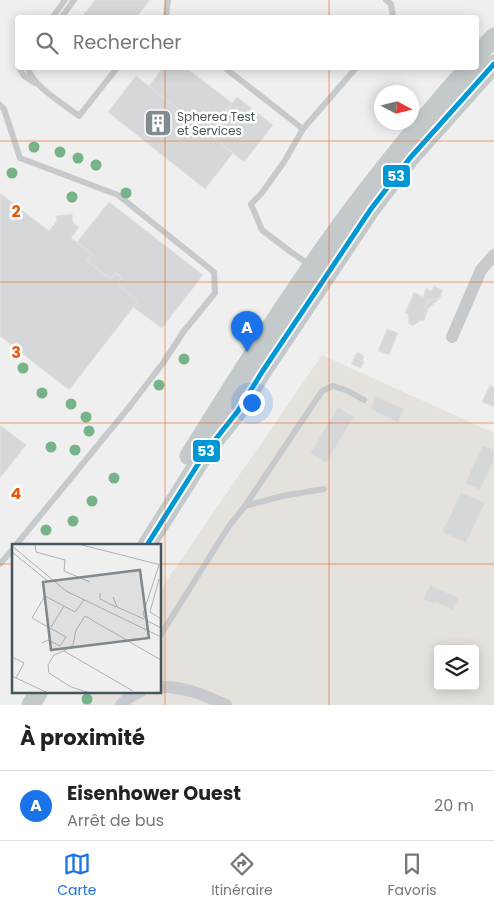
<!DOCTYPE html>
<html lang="fr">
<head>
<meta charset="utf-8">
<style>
	:root { --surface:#fff; --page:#f2f2f2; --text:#222; --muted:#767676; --line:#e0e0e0; --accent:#1a73e8 }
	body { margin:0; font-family:Poppins,sans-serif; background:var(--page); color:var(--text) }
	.controls { position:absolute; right:15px; bottom:15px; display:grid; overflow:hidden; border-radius:5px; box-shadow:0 2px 12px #0003 }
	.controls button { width:45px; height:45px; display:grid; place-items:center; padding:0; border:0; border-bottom:1px solid var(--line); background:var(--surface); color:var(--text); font:25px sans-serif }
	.compass { position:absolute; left:374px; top:85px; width:45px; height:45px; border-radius:50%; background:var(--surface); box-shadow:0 2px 12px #0003; rotate:97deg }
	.you { position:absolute; left:251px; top:402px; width:18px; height:18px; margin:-12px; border:4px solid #fff; border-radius:50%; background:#1a73e8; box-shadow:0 0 0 8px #1a73e833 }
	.badge { display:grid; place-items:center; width:32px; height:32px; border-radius:50%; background:var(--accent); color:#fff; font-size:16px; font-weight:700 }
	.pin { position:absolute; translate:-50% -41px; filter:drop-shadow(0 1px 2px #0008) }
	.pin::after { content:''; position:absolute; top:26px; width:18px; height:15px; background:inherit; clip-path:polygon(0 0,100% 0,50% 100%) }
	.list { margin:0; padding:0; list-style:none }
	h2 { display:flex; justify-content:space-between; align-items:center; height:65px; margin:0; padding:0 20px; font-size:21px }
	h2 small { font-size:16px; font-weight:400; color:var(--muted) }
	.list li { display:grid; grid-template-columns:32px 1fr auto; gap:15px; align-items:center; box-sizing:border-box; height:70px; padding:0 20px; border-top:1px solid var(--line) }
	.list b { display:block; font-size:19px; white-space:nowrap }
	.list p { margin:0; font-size:16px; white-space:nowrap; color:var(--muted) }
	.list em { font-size:16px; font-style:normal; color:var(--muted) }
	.icon { flex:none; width:28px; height:28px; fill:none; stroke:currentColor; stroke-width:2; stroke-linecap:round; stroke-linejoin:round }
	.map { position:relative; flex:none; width:494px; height:705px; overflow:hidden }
	.search { position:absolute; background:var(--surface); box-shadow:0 2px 12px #0003; left:15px; right:15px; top:15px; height:55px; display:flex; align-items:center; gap:12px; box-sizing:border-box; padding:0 18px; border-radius:5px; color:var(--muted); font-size:19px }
	.sheet { height:135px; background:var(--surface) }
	nav { display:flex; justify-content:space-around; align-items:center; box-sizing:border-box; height:70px; border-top:1px solid var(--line); background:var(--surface); font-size:14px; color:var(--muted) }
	nav a { display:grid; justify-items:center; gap:2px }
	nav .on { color:var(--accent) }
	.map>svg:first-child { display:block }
	.commercial { fill:#e5e2dd; fill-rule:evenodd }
	.building { fill:#d6d7d8; stroke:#e1e1e2 }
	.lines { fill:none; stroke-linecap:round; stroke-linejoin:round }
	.lane { stroke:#c6cacc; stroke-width:6 }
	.street { stroke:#c6cacc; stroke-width:12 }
	.primary { stroke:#c4c9cb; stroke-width:19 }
	.bus-1-casing { stroke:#fff; stroke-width:9 }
	.bus-1 { stroke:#0098d4; stroke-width:5 }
	.tree { fill:#76b389 }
	.grid { fill:none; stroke:#e8590c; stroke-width:1; stroke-opacity:0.55 }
	.labels { text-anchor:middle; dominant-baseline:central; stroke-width:5; stroke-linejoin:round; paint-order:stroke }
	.poi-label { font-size:12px; fill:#46565d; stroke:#fff; text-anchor:start }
	.inset-road { fill:none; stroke:#acb2b5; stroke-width:1 }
	.view { fill:#7f898d; fill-opacity:0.15; stroke:#7f898d; stroke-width:2.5 }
	.inset-edge { fill:none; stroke:#46565d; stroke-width:2.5 }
	.grid-label { font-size:16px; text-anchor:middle; font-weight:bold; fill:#e8590c; stroke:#fff; stroke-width:5; stroke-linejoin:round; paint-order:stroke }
	.line-badge { stroke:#fff; stroke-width:2 }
	.badge-label { font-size:14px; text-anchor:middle; font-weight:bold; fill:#fff }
</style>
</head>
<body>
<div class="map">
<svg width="494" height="705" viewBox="0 0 494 705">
	<rect width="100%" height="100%" fill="#f0efef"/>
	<path class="commercial" d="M322,355L494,433V705H81L91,691H160V590ZM438,649H475V686H438Z"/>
	<g class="building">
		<path d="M95,0H150L136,18H81Z"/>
		<path d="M163,68H186L232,103L208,133L149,86Z"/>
		<path d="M136,76L233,153L205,189L108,112Z"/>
		<path d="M237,97L273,125L244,162L208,133Z"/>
		<path d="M0,193L49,231L57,221L56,216L72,214L73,223L79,227L71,238L92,254L87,261L111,279L116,273L122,277L117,284L138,301L69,390L0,336Z"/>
		<path d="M109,202L203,275L162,328L133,307L138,301L117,284L122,277L116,273L111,279L87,261L92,254L77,242Z"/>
		<path d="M434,286L443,290L440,298L428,301L425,308L428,309L424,321L421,320L413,326L409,324L408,314L405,313L414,292L423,297L426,288L431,291Z"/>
		<path d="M440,298L428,309L425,308L428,301Z"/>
		<path d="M387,329L398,333L389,355L378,351Z"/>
		<path d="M357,352L364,356L362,361L354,358Z"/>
		<path d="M354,358L364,362L361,368L351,364Z"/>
		<path d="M490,385L494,387V407L482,402Z"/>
		<path d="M376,396L404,409L398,423L370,409Z"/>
		<path d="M338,407L354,417L326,463L310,453Z"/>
		<path d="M0,425L26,445L0,478Z"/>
		<path d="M483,445L494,450V460L480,490L465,483Z"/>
		<path d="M461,492L485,503L466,543L442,532Z"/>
		<path d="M430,585L459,598L453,610L435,602L434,604L423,599Z"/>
	</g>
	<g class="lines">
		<g class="lane">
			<path d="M386,0L391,4L393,18"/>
			<path d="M52,18L65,0"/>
			<path d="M61,18L74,0"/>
			<path d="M166,18L168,0"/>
			<path d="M19,68L24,76L35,83"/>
			<path d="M28,68C32,86 65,105 79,116L117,68"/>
			<path d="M225,68L303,129"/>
			<path d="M0,105L4,109L20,158L118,195L214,272L215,293L184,331L163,363L130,406L16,545"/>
			<path d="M310,265L291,252L262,230L251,204L261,194L284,162L303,129L356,68"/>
			<path d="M245,506L322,391L333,386L348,391L364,400"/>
			<path d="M0,564L14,548"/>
			<path d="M160,636L229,526L245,506L282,496L324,489"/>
		</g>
		<g class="street">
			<path d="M452,337L481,270L494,255"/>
			<path d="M160,687C184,686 204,695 226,705"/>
			<path d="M121,705L128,698L141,691"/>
		</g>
		<g class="primary">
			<path d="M476,57L494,37"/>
			<path d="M189,456C234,384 279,312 328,243C371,182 419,124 468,68"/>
			<path d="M147,545L207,450L238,411L262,372L371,209L410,158L494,64"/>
			<path d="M31,705L39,691"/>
		</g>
		<g class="bus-1-casing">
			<path id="bus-1" d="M147,545L207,450L238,411L262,372L371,209L410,158L494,64"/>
		</g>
		<use href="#bus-1" class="bus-1"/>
	</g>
	<g class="tree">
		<circle cx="34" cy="147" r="5.5"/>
		<circle cx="60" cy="152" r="5.5"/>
		<circle cx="78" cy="158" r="5.5"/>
		<circle cx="96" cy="165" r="5.5"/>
		<circle cx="12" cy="173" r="5.5"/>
		<circle cx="126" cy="193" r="5.5"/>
		<circle cx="72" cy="197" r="5.5"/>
		<circle cx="184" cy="359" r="5.5"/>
		<circle cx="23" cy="368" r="5.5"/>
		<circle cx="159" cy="385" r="5.5"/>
		<circle cx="42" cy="393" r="5.5"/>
		<circle cx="71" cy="404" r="5.5"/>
		<circle cx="86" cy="417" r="5.5"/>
		<circle cx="89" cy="431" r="5.5"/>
		<circle cx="51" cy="447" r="5.5"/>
		<circle cx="75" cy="450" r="5.5"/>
		<circle cx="114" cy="478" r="5.5"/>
		<circle cx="92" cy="501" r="5.5"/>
		<circle cx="73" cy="521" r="5.5"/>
		<circle cx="46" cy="530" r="5.5"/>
		<circle cx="87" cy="699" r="5.5"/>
	</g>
	<path class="grid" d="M165,0V18M329,0V18M165,68V705M329,68V705M0,141H494M0,282H494M0,423H494M0,564H14M160,564H494"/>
	<defs>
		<g id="building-square" transform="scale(1.4375)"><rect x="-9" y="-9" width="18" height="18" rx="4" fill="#828c90" stroke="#fff"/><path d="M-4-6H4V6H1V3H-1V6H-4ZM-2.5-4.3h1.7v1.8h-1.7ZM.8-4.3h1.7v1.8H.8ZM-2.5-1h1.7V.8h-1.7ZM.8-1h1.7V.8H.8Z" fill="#fff"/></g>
	</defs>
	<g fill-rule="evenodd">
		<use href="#building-square" x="158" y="123"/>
	</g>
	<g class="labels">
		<g class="poi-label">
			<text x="177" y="116">Spherea Test<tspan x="177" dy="14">et Services</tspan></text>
		</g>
	</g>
	<g transform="translate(12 544)">
		<rect width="149" height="149" fill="#f0efef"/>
		<path class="inset-road" d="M23,0L24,8L53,16L52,27L78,38M66,0L149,21M0,2L54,47L149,93M0,8L37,38M147,21L131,70L134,76L149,84M147,35L138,68L149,75M88,49V55L104,63M101,53L105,63L132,75M39,83L52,62M30,99L36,96L48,102L54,93L20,74L33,52L63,68L72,56M52,107L42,111L36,121L37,129L59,143L78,149M0,113L12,119L4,134M0,132L36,149M121,147L52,107L61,101L64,86L73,72L149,116"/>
		<path class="view" d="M128,26L137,94L39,106L31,38Z"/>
		<rect width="149" height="149" class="inset-edge"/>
	</g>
	<g class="grid-label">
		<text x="16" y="217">2</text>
		<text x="16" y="358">3</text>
		<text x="16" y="499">4</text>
	</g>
	<g class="line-badge">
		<rect x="382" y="164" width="29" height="24" rx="5" fill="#0098d4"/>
		<rect x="192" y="439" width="29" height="24" rx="5" fill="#0098d4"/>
	</g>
	<g class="badge-label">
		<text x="396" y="181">53</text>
		<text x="206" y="456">53</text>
	</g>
</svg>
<div class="controls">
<button><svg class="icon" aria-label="layers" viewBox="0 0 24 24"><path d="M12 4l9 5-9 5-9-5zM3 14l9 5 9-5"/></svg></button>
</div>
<svg class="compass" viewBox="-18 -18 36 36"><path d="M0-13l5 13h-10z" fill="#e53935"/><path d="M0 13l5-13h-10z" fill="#767676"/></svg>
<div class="you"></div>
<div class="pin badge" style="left:247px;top:352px">A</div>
<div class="search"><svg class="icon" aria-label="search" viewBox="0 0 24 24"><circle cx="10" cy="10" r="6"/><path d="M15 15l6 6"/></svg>Rechercher</div>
</div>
<section class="sheet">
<h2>À proximité<small></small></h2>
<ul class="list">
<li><span class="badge">A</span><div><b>Eisenhower Ouest</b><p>Arrêt de bus</p></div><em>20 m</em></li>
</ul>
</section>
<nav>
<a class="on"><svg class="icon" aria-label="map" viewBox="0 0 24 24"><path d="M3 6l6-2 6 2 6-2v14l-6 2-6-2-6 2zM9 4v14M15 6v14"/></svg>Carte</a>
<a><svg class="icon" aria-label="directions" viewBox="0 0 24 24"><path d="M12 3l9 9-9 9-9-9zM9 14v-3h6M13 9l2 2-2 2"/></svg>Itinéraire</a>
<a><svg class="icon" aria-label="saved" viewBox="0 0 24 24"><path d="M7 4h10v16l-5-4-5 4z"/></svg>Favoris</a>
</nav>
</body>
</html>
